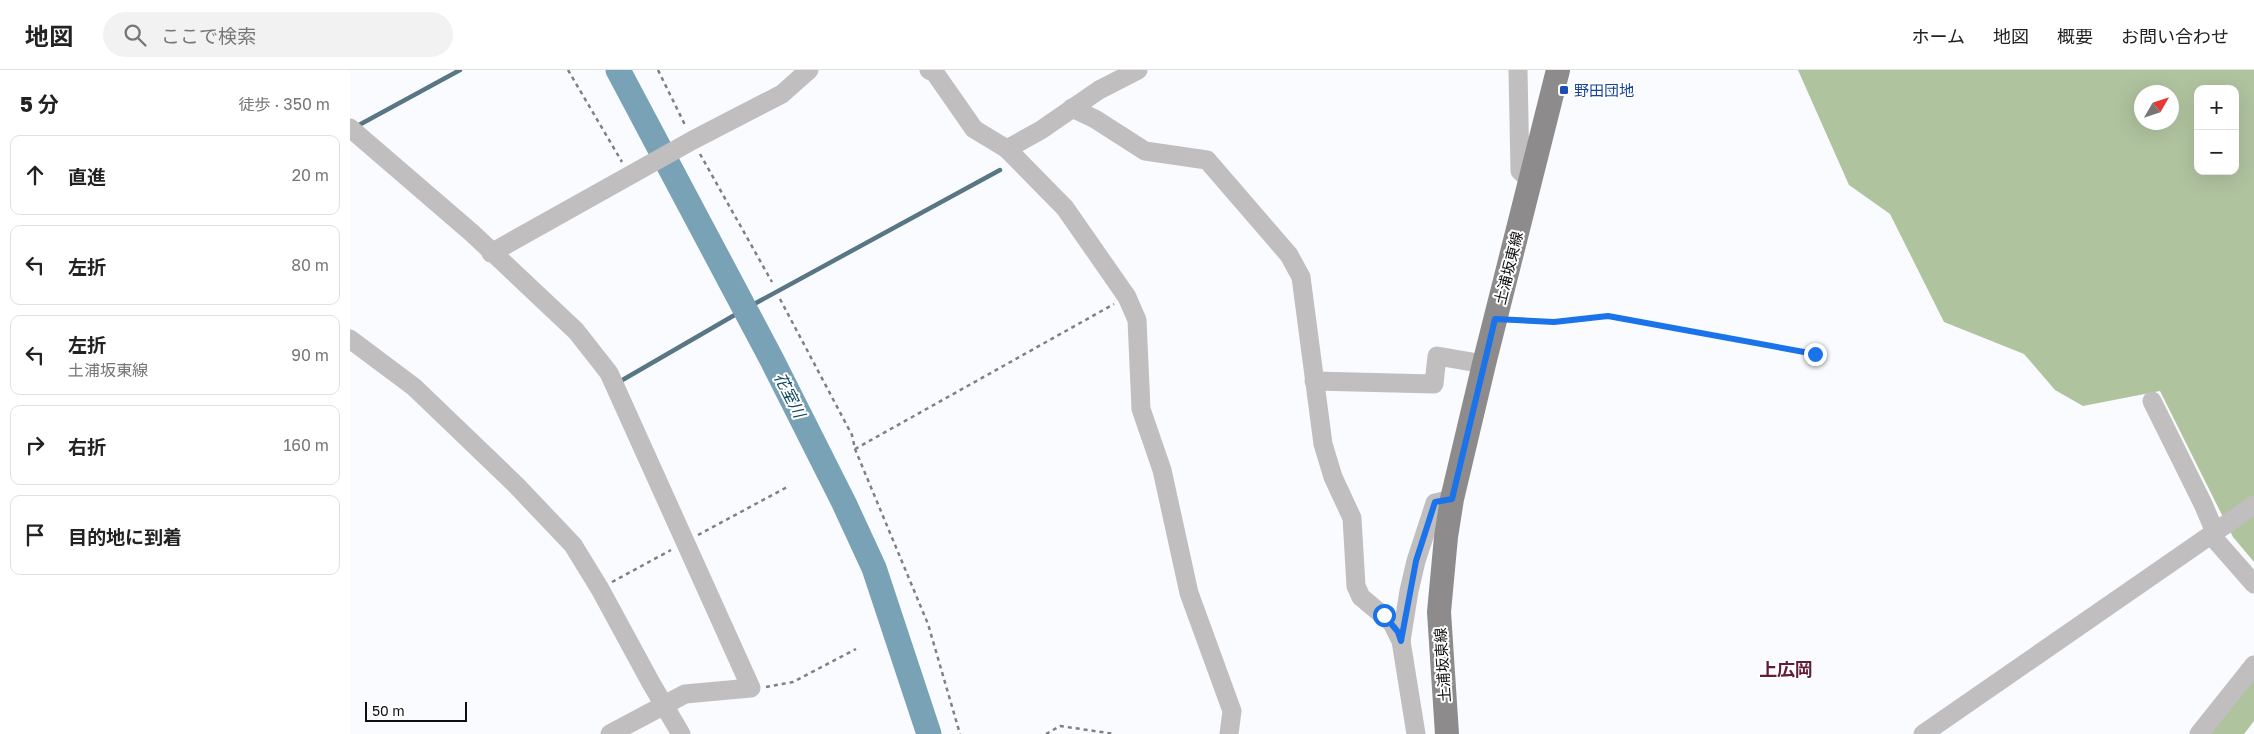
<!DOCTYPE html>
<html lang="ja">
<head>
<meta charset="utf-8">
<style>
	:root { --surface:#fff; --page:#f2f2f2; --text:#222; --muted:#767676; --line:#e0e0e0 }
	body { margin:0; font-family:"Golos Text","Noto Sans JP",sans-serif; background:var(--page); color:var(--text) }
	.controls { position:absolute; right:15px; top:15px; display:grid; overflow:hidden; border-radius:10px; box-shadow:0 5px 20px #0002 }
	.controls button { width:45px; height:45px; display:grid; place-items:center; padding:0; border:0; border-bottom:1px solid var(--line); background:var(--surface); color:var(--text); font:25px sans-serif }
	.compass { position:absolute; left:1784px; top:15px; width:45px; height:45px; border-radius:50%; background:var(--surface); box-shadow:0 5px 20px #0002; rotate:51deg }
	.scale { position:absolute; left:15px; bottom:12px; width:102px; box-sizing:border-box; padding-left:5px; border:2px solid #0e0e0f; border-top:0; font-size:14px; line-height:18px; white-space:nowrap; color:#0e0e0f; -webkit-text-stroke:4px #fff; paint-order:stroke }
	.stop { position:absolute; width:15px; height:15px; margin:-11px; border:4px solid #1a73e8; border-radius:50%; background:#fff }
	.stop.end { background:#1a73e8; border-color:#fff; box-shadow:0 1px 5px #0008 }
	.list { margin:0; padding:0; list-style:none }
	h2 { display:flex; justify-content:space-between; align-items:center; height:65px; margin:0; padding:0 20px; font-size:21px }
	h2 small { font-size:16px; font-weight:400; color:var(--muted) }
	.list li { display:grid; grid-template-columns:32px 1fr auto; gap:15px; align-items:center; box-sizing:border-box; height:80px; margin:0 10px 10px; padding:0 10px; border:1px solid var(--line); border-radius:10px }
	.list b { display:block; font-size:19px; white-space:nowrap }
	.list p { margin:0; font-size:16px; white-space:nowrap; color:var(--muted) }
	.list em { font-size:16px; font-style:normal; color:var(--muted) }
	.icon { flex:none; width:28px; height:28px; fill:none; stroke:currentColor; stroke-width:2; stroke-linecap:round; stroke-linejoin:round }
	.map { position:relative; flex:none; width:1904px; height:664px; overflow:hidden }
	header { display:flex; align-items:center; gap:30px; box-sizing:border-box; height:70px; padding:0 25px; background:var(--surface); border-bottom:1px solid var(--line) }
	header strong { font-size:24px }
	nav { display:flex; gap:28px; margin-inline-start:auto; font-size:18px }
	.search { width:350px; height:45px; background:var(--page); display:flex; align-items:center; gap:12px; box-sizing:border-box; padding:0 18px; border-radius:28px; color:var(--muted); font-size:19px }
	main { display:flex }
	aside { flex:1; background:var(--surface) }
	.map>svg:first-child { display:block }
	.forest { fill:#b0c39f; fill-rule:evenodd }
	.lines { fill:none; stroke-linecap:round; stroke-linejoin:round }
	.stream { stroke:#597684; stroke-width:4.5 }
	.river { stroke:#79a2b6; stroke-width:25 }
	.path { stroke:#7f8082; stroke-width:2.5; stroke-dasharray:4 4; stroke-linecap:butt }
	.minor { stroke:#c0bebf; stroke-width:19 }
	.major { stroke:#8e8b8c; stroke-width:24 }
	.route { stroke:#1a73e8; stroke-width:6 }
	.transit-dot { fill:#1a4fb4; stroke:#fff; stroke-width:2 }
	.labels { text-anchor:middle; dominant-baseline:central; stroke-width:4; stroke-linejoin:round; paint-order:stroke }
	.transit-label { font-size:15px; fill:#164399; stroke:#fff; text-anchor:start }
	.street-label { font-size:15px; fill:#0e0e0f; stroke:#fff }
	.water-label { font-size:16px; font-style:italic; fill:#12495f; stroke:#fff }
	.quarter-label { font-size:18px; font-weight:bold; fill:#621e35; stroke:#fff }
</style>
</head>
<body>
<header>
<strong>地図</strong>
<div class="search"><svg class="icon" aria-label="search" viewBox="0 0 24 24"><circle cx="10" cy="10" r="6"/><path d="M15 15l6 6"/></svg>ここで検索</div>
<nav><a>ホーム</a><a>地図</a><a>概要</a><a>お問い合わせ</a></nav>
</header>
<main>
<aside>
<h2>5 分<small>徒歩 · 350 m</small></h2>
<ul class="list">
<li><svg class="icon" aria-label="ahead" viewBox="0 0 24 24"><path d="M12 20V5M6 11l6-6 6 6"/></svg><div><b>直進</b></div><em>20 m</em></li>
<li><svg class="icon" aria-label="left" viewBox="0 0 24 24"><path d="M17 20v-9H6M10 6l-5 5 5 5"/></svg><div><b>左折</b></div><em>80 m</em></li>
<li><svg class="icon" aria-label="left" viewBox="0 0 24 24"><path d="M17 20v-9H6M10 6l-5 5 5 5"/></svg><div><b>左折</b><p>土浦坂東線</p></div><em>90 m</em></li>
<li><svg class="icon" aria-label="right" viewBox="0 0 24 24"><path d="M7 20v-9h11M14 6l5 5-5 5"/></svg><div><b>右折</b></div><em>160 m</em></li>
<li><svg class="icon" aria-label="arrive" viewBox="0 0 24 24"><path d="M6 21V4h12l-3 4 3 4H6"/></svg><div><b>目的地に到着</b></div></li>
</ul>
</aside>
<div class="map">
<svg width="1904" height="664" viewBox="0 0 1904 664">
	<rect width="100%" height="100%" fill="#fafbfe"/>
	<g class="forest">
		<path d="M1448,0H1904V492L1883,467L1810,321L1733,336L1705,320L1674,284L1594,252L1540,144L1499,115ZM1848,19H1885V101H1848ZM1792,22H1822V52H1792Z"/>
		<path d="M1904,604V651L1894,664H1858Z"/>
	</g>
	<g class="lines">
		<g class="stream">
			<path d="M9,55L110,0"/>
			<path d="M269,312L395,239L650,100"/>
		</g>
		<path class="river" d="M268,0L422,290L494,433L524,498L579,664"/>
		<g class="path">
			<path d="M218,0L272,92"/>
			<path d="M308,0L336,57"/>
			<path d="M350,84L422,212"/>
			<path d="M430,229L502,365L505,379L578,554L610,664"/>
			<path d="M1164,250L1205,252L1258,246L1465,284"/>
			<path d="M505,379L764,234"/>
			<path d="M348,465L439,416"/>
			<path d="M262,512L321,480"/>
			<path d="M416,617L443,612L506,579"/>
			<path d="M696,664L710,656L765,664"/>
		</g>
		<g class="minor">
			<path d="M579,0L585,3L624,59L657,79L715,138L777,227L787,250L791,339L812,400L839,523L882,641L879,664"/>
			<path d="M1168,0L1170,101L1181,111"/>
			<path d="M722,38L745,49L795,81L857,90L939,185L951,207L973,374L983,407L1002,448L1006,516L1011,527L1042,553L1051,571L1066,664"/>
			<path d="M0,58L122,163L226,261L259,303L401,618L335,624L260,664"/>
			<path d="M657,79L691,60L749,20L788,0"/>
			<path d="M141,183L343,70L432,24L459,0"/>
			<path d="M0,269L64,317L166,415L223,475L250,519L301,613L331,664"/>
			<path d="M964,311L1084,314L1087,286L1134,294"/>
			<path d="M1802,331L1853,434L1865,462"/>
			<path d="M1861,465L1904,514"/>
			<path d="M1051,571L1059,521L1066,491L1085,433L1102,429"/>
			<path d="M1573,664L1904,435"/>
			<path d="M1849,664L1904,595"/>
		</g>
		<path class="major" d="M1097,664L1089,542L1096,467L1102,429L1134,294L1208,0"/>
	</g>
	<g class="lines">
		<path class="route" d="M1034,545L1048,562L1051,571L1066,491L1085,432L1102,429L1145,249L1204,252L1258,246L1465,284"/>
	</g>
	<rect class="transit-dot" x="1209" y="15" width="10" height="10" rx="2.5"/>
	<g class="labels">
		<g class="transit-label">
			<text x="1224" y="20">野田団地</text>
		</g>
		<g class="street-label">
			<text transform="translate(1158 198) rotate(-76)">土浦坂東線</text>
			<text transform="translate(1092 595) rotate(-94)">土浦坂東線</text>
		</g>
		<g class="water-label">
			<text transform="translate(440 325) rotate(63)">花室川</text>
		</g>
		<g class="quarter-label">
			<text x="1436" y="599">上広岡</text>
		</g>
	</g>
</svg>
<div class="controls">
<button>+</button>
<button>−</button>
</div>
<svg class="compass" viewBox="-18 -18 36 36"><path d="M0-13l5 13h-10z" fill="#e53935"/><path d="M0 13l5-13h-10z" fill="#767676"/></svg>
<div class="scale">50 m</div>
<div class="stop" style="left:1034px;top:545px"></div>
<div class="stop end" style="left:1465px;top:284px"></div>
</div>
</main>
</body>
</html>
